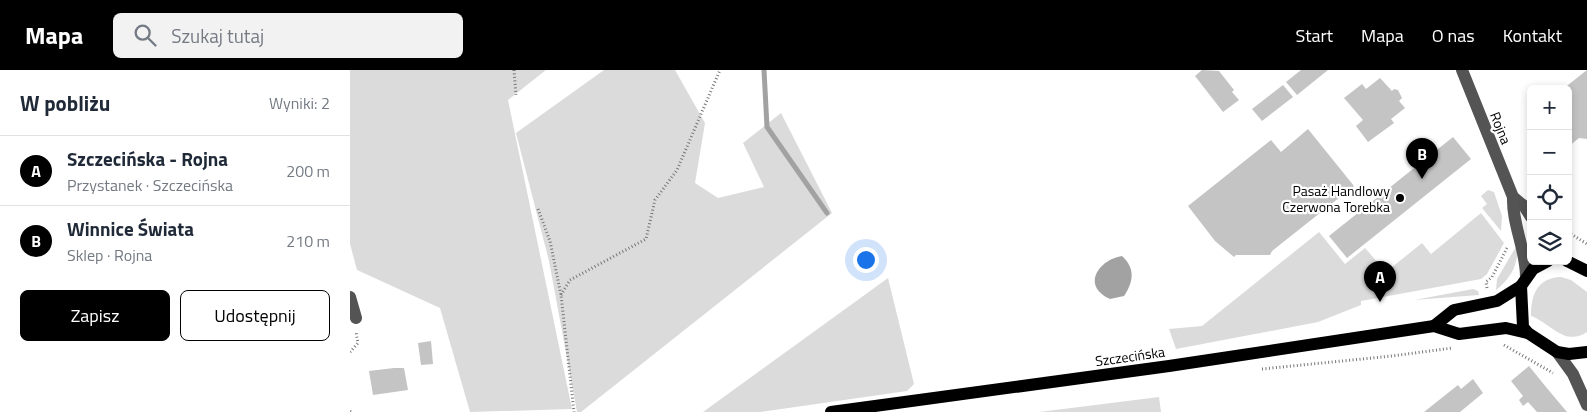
<!DOCTYPE html>
<html lang="pl">
<head>
<meta charset="utf-8">
<style>
	:root { --surface:#fff; --page:#f2f2f3; --text:#1f2937; --muted:#747a83; --line:#e0e1e3; --accent:#000 }
	body { margin:0; font-family:"Titillium Web",sans-serif; background:var(--page); color:var(--text) }
	.controls { position:absolute; right:15px; top:15px; display:grid; overflow:hidden; border-radius:8px; box-shadow:0 2px 8px #0003 }
	.controls button { width:45px; height:45px; display:grid; place-items:center; padding:0; border:0; border-bottom:1px solid var(--line); background:var(--surface); color:var(--text); font:25px sans-serif }
	.you { position:absolute; left:515px; top:189px; width:18px; height:18px; margin:-12px; border:4px solid #fff; border-radius:50%; background:#1a73e8; box-shadow:0 0 0 8px #1a73e833 }
	.badge { display:grid; place-items:center; width:32px; height:32px; border-radius:50%; background:var(--accent); color:#fff; font-size:16px; font-weight:700 }
	.pin { position:absolute; translate:-50% -41px; filter:drop-shadow(0 1px 2px #0008) }
	.pin::after { content:''; position:absolute; top:26px; width:18px; height:15px; background:inherit; clip-path:polygon(0 0,100% 0,50% 100%) }
	.list { margin:0; padding:0; list-style:none }
	h2 { display:flex; justify-content:space-between; align-items:center; height:65px; margin:0; padding:0 20px; font-size:21px }
	h2 small { font-size:16px; font-weight:400; color:var(--muted) }
	.list li { display:grid; grid-template-columns:32px 1fr auto; gap:15px; align-items:center; box-sizing:border-box; height:70px; padding:0 20px; border-top:1px solid var(--line) }
	.list b { display:block; font-size:19px; white-space:nowrap }
	.list p { margin:0; font-size:16px; white-space:nowrap; color:var(--muted) }
	.list em { font-size:16px; font-style:normal; color:var(--muted) }
	.actions { display:flex; gap:10px; padding:15px 20px }
	.actions a { flex:1; padding:11px 0; border:1px solid var(--accent); border-radius:8px; text-align:center; font-size:18px; color:var(--accent) }
	.actions .main { background:var(--accent); color:#fff }
	.icon { flex:none; width:28px; height:28px; fill:none; stroke:currentColor; stroke-width:2; stroke-linecap:round; stroke-linejoin:round }
	.map { position:relative; flex:none; width:1237px; height:342px; overflow:hidden }
	header { display:flex; align-items:center; gap:30px; box-sizing:border-box; height:70px; padding:0 25px; background:var(--accent); color:#fff }
	header strong { font-size:24px }
	nav { display:flex; gap:28px; margin-inline-start:auto; font-size:18px }
	.search { width:350px; height:45px; background:var(--page); display:flex; align-items:center; gap:12px; box-sizing:border-box; padding:0 18px; border-radius:8px; color:var(--muted); font-size:19px }
	main { display:flex }
	aside { flex:1; background:var(--surface) }
	.map>svg:first-child { display:block }
	.green { fill:#dbdbdb }
	.water { fill:#a2a2a2 }
	.lines { fill:none; stroke-linecap:round; stroke-linejoin:round }
	.stream { stroke:#a2a2a2; stroke-width:5 }
	.building { fill:#c4c4c4 }
	.path { stroke:#767676; stroke-width:3; stroke-dasharray:1 2.5; stroke-linecap:butt }
	.minor { stroke:#545454; stroke-width:12 }
	.major { stroke:#000; stroke-width:12 }
	.poi-dot { fill:#000; stroke:#fff; stroke-width:2 }
	.labels { text-anchor:middle; dominant-baseline:central; stroke-width:4.5; stroke-linejoin:round; paint-order:stroke }
	.street-label { font-size:14px; fill:#000; stroke:#fff }
	.poi-label { font-size:14px; fill:#000; stroke:#fff; text-anchor:end }
</style>
</head>
<body>
<header>
<strong>Mapa</strong>
<div class="search"><svg class="icon" aria-label="search" viewBox="0 0 24 24"><circle cx="10" cy="10" r="6"/><path d="M15 15l6 6"/></svg>Szukaj tutaj</div>
<nav><a>Start</a><a>Mapa</a><a>O nas</a><a>Kontakt</a></nav>
</header>
<main>
<aside>
<h2>W pobliżu<small>Wyniki: 2</small></h2>
<ul class="list">
<li><span class="badge">A</span><div><b>Szczecińska - Rojna</b><p>Przystanek · Szczecińska</p></div><em>200 m</em></li>
<li><span class="badge">B</span><div><b>Winnice Świata</b><p>Sklep · Rojna</p></div><em>210 m</em></li>
</ul>
<div class="actions"><a class="main">Zapisz</a><a>Udostępnij</a></div>
</aside>
<div class="map">
<svg width="1237" height="342" viewBox="0 0 1237 342">
	<rect width="100%" height="100%" fill="#fff"/>
	<g class="green">
		<path d="M0,0H196L158,30L222,339L120,342L90,238L7,200L0,174Z"/>
		<path d="M254,0H325L355,53L345,113L368,128L414,117L393,73L431,43L482,143L231,342H227L199,191L166,63Z"/>
		<path d="M1138,120L1144,122L1152,146L1151,161L1132,138L1137,134L1131,126Z"/>
		<path d="M1131,143L1154,173L1137,204L1131,209L1011,231V235L968,252L826,279L819,259L852,256L969,162L995,194L1015,178L1036,202L1072,173L1081,184Z"/>
		<path d="M1167,175C1169,194 1161,208 1146,220L1147,209Z"/>
		<path d="M1211,207L1221,210L1237,222V262C1214,277 1201,253 1181,246C1181,225 1187,208 1211,207Z"/>
		<path d="M538,208L564,314L557,321L411,342H353Z"/>
		<path d="M1123,219L1128,221L1129,225L1064,230Z"/>
		<path d="M809,327L811,342H689Z"/>
	</g>
	<path class="water" d="M772,186C785,198 784,211 774,226L760,229C731,216 748,190 772,186Z"/>
	<g class="lines">
		<path class="stream" d="M414,0L417,57L477,143"/>
	</g>
	<g class="building">
		<path d="M852,0L869,1L884,20L882,22L889,30L873,42L845,6Z"/>
		<path d="M951,0H978L947,25L936,12Z"/>
		<path d="M1237,0V69L1229,68L1218,77V19H1213Z"/>
		<path d="M1030,8L1042,21L1044,19L1048,20L1052,28L1049,31L1055,38L1041,49L1044,53L1018,72L1006,56L1013,50L994,28L1012,14L1016,19Z"/>
		<path d="M933,15L943,27L912,51L902,39Z"/>
		<path d="M958,59L1004,116L922,181L920,185H886L884,187L865,171L838,136L921,70L931,82Z"/>
		<path d="M1103,67L1121,89L997,188L979,166Z"/>
		<path d="M81,271L83,294L71,295L68,273Z"/>
		<path d="M1179,296L1196,317L1217,342H1187L1178,332L1173,336L1169,330L1173,326L1161,311Z"/>
		<path d="M44,298H54L58,320L23,325L19,301Z"/>
		<path d="M1123,309L1133,323L1110,342H1074L1108,315L1111,319Z"/>
	</g>
	<g class="lines">
		<g class="path">
			<path d="M164,0L166,25"/>
			<path d="M188,139L200,171L211,225L224,342"/>
			<path d="M1218,162L1237,174"/>
			<path d="M1137,218L1136,212L1142,207L1157,178"/>
			<path d="M211,225L220,210L296,169L305,130L327,100L370,0"/>
			<path d="M1154,275L1203,303"/>
			<path d="M0,282L8,273L6,262"/>
			<path d="M912,299L1042,286L1102,278"/>
			<path d="M0,341L1,342"/>
		</g>
		<g class="minor">
			<path d="M1112,0L1163,127L1174,136L1181,147"/>
			<path d="M1163,127C1162,155 1176,179 1176,207"/>
			<path d="M0,227L6,248"/>
			<path d="M1207,282L1223,304L1237,335"/>
		</g>
		<g class="major">
			<path d="M1198,191L1183,199L1171,216L1173,257L1178,263L1207,282L1219,284L1237,282"/>
			<path d="M1217,191L1237,201"/>
			<path d="M1084,256L1104,240L1147,231L1171,216"/>
			<path d="M481,342L819,296L1084,256L1109,264L1156,258L1178,263"/>
		</g>
	</g>
	<circle class="poi-dot" cx="1050" cy="128" r="5"/>
	<g class="labels">
		<g class="street-label">
			<text transform="translate(1151 58) rotate(68)">Rojna</text>
			<text transform="translate(780 286) rotate(-8)">Szczecińska</text>
		</g>
		<g class="poi-label">
			<text x="1040" y="120">Pasaż Handlowy<tspan x="1040" dy="16">Czerwona Torebka</tspan></text>
		</g>
	</g>
</svg>
<div class="controls">
<button>+</button>
<button>−</button>
<button><svg class="icon" aria-label="locate" viewBox="0 0 24 24"><circle cx="12" cy="12" r="6"/><path d="M12 2v4M12 18v4M2 12h4M18 12h4"/></svg></button>
<button><svg class="icon" aria-label="layers" viewBox="0 0 24 24"><path d="M12 4l9 5-9 5-9-5zM3 14l9 5 9-5"/></svg></button>
</div>
<div class="you"></div>
<div class="pin badge" style="left:1030px;top:232px">A</div>
<div class="pin badge" style="left:1072px;top:109px">B</div>
</div>
</main>
</body>
</html>
